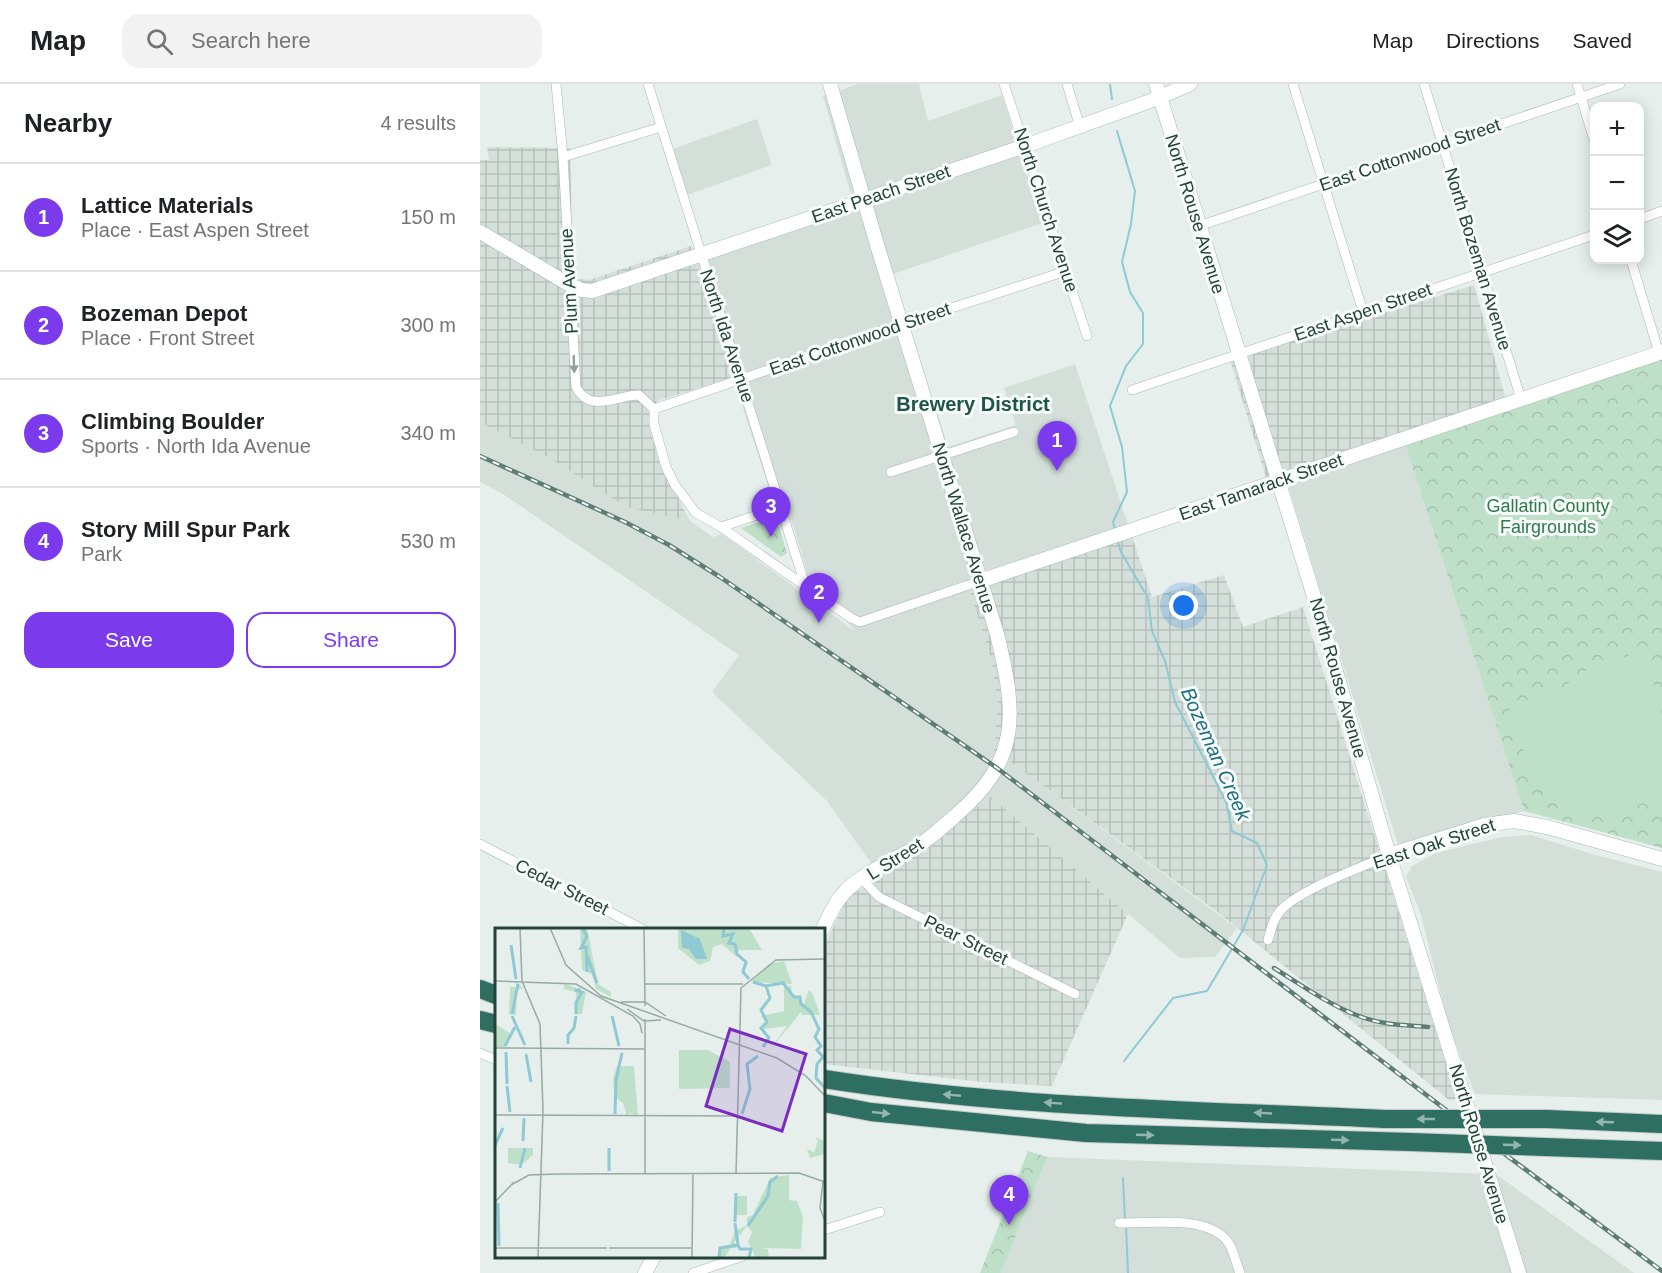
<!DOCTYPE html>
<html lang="en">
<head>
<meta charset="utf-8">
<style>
	:root { --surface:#fff; --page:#f2f2f2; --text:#202124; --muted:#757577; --line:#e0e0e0; --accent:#7c3aed }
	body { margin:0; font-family:Arial,sans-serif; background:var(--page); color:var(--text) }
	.controls { position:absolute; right:18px; top:18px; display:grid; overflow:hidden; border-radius:12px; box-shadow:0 3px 15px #0003 }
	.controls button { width:54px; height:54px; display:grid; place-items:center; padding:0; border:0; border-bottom:2px solid var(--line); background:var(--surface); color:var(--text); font:30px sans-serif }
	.you { position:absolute; left:704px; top:522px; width:21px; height:21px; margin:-15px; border:4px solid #fff; border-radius:50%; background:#1a73e8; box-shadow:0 0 0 9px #1a73e833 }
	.badge { display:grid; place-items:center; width:39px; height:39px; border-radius:50%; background:var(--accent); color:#fff; font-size:20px; font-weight:700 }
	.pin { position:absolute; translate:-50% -50px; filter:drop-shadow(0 2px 3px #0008) }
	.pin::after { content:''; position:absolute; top:32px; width:21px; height:18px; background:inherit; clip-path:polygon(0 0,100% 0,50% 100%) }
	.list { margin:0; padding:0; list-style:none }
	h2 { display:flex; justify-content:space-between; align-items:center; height:78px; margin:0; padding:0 24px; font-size:26px }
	h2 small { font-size:20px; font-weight:400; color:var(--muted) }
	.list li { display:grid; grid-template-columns:39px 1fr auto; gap:18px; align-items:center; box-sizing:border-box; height:108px; padding:0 24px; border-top:2px solid var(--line) }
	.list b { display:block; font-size:22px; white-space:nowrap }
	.list p { margin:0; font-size:20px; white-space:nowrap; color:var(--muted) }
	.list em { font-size:20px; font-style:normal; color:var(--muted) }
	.actions { display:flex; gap:12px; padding:18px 24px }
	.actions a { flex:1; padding:14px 0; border:2px solid var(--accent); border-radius:18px; text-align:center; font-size:21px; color:var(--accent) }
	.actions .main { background:var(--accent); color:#fff }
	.icon { flex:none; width:33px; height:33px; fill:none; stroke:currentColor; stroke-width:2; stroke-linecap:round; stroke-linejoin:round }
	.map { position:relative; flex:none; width:1182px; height:1189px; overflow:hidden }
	header { display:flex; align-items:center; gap:36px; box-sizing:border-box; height:84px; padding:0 30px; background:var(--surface); border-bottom:2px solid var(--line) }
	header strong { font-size:28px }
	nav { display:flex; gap:33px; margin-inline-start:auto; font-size:21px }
	.search { width:420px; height:54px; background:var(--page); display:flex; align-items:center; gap:15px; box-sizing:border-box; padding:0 21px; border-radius:18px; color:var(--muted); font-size:22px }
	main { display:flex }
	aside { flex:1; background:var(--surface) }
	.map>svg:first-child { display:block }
	.built { fill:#d4dfda }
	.industrial { fill:url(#industrial-grid) }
	.park { fill:url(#park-crowns) }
	.pitch { fill:#bfe0c8 }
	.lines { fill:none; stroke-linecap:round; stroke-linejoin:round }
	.stream { stroke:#8ec9d4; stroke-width:2 }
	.street-casing { stroke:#a8b8b2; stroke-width:10 }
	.secondary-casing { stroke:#a4bbb3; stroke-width:15 }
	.highway-casing { stroke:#c2cac8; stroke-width:20 }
	.street { stroke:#fff; stroke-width:9 }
	.secondary { stroke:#fff; stroke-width:14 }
	.highway { stroke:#2f6f62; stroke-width:18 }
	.rail-casing { stroke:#5f7d75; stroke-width:4.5 }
	.rail { stroke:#f7fbf9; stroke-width:2; stroke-dasharray:7; stroke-linecap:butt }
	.highway-bridge-casing { stroke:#c2cac8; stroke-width:20; stroke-linecap:butt }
	.highway-bridge { stroke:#2f6f62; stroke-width:18 }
	.oneway { fill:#92a09c }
	.oneway2 { fill:#93b5ae }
	.labels { text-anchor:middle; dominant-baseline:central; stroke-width:6; stroke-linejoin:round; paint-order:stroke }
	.street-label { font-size:18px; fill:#24423a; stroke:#f7fbf9 }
	.park-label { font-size:18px; fill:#2d7a4b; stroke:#f7fbf9 }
	.neighbourhood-label { font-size:20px; font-weight:bold; fill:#1f5548; stroke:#f7fbf9 }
	.water-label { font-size:20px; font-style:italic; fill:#1c6f80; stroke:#f7fbf9 }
	.inset-river { fill:none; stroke:#8ec9d4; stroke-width:3 }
	.inset-road { fill:none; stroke:#98aaa4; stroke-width:1.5 }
	.view { fill:#7b2cbf; fill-opacity:0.15; stroke:#7b2cbf; stroke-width:3 }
	.inset-edge { fill:none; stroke:#24423a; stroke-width:3 }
</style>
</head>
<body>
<header>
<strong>Map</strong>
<div class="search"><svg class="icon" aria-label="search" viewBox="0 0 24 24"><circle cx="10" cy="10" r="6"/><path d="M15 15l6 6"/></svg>Search here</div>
<nav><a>Map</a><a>Directions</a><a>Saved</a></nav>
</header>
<main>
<aside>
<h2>Nearby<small>4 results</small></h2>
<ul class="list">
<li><span class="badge">1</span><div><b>Lattice Materials</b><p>Place · East Aspen Street</p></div><em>150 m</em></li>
<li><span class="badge">2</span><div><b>Bozeman Depot</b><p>Place · Front Street</p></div><em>300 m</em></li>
<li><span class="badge">3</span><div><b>Climbing Boulder</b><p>Sports · North Ida Avenue</p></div><em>340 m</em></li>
<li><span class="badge">4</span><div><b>Story Mill Spur Park</b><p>Park</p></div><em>530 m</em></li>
</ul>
<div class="actions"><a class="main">Save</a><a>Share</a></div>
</aside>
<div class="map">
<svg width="1182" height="1189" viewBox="0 0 1182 1189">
	<defs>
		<pattern id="industrial-grid" width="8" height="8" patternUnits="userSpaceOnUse" patternTransform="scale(1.5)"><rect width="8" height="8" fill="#d4dfda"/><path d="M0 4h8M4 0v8" fill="none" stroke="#b6c1bc"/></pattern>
		<pattern id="park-crowns" width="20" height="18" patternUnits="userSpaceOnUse" patternTransform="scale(1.5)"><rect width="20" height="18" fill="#bfe0c8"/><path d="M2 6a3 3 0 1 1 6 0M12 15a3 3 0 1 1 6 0" fill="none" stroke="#a4c1ad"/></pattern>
	</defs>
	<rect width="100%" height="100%" fill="#e6efeb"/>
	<g class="built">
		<path d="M378,0H439L448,37L522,11L562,139L413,190L468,363L536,341L524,304L595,280L648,440L486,494L511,574L518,620L514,666L757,844L735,873L700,874L511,713L420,781L401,793L347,717L232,608L259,571L23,410L0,398V338L71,375L146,423L210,437L233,453L242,450L375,547L330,498L304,410L292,414L216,178L375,125L343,12Z"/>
		<path d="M277,35L292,81L207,111L192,65Z"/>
		<path d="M925,360L1044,727L918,761L807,397Z"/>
		<path d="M1051,751L1112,770L1182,788V1016L995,1010L969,942L941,831L926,793L932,782L956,769L1022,753Z"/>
		<path d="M567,1073L1008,1090L1020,1093L1154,1189H521Z"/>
	</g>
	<g class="industrial">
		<path d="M7,63L90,64L93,194L109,196L211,162L253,293L177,317L168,336L178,375L210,437L146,423L71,375L0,338V76H9Z"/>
		<path d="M994,201L1029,326L789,403L750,276Z"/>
		<path d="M648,440L672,513L744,491L763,543L823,523L977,1015L969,1016L739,829L514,666L518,620L511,574L486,494Z"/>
		<path d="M511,713L648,830L572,1002L501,998L344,980V863L367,814L420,781Z"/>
	</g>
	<g class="park">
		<path d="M1182,274V764L1044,727L925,360Z"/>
		<path d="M296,433L307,469L301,473L261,444Z"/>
		<path d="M548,1067L567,1073L521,1189H500Z"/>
	</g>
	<path class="pitch" d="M1150,571L1168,581L1182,631V711C1164,718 1144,729 1125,731C1058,737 1046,673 1029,624L1077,608L1104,587Z"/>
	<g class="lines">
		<g class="stream">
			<path d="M630,0L632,15"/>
			<path d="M635,446L633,438L647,408L642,363L630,322L646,282L663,260V229L650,208L642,178L651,140L655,107L637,47"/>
			<path d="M637,455L641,468L668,514L672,547L685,577L695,618L746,718L752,747L777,759L787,781L763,846L727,907L693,914L644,977"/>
			<path d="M643,1094L645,1136"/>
			<path d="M646,1142L648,1189"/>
		</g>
		<g class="street-casing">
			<g id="street">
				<path d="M76,0L83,73L96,303C110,330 137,311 159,311L174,325"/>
				<path d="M168,0L326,504"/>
				<path d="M524,0L607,252"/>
				<path d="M587,0L600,43"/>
				<path d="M813,0L883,228"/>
				<path d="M944,0L1041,315"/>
				<path d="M1097,0L1114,56"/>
				<path d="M83,73L181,43"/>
				<path d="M1160,135L1182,127"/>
				<path d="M719,142L1140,0"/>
				<path d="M1151,176L1179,269"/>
				<path d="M652,306L1114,151"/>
				<path d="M174,325V340L186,383L195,401L216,429L241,443L371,534L380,538L500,497"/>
				<path d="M174,325L422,240L586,187"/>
				<path d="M411,388L534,348"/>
				<path d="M241,443L301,423"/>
				<path d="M0,760L164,846"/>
				<path d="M382,795L399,813L595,910"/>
				<path d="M788,856C791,846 793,834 801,826C820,805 881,784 909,771"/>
				<path d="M0,969L16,976"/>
				<path d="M639,1139C670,1140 727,1130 748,1158C754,1167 756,1179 760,1189"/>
				<path d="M344,1146L400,1128"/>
				<path d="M213,1189L263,1172"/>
			</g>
		</g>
		<g class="secondary-casing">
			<g id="secondary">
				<path d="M676,0L840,532L909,771L1039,1189"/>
				<path d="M0,148L90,201L102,206L112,207L545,62L673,16L710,0"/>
				<path d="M500,497L1182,268"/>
				<path d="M909,771L1005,741L1034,737L1067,743L1182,775"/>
				<path d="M342,846C348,834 354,820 363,810C381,789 417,775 440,761C452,752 464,742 475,732C542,675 536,629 517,550L398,164L350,0"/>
				<path d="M165,1189L174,1172"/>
			</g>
		</g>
		<g class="highway-casing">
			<g id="highway">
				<path d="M0,905L16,911"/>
				<path d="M0,936L16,940"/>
				<path d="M344,995C529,1024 718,1026 905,1035"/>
				<path d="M344,1019L391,1028L606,1049L931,1058"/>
				<path d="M1067,1035L1182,1040"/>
				<path d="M1094,1064L1182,1067"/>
			</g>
		</g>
		<use href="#street" class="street"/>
		<use href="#secondary" class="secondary"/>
		<use href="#highway" class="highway"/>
		<g class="rail-casing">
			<g id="rail">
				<path d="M0,372L145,438L189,461L240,493L517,684L995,1048L1182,1187"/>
				<path d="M794,884C821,901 849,921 879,932C901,941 925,941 948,943"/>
			</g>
		</g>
		<use href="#rail" class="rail"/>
		<g class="highway-bridge-casing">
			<g id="highway-bridge">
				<path d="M905,1035H1067"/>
				<path d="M931,1058L1094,1064"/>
			</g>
		</g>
		<use href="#highway-bridge" class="highway-bridge"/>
	</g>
	<defs><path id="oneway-solid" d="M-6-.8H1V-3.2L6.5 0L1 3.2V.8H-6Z" transform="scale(1.5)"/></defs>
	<use class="oneway" href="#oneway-solid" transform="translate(94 280) rotate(88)"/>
	<g class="oneway2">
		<use href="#oneway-solid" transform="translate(472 1011) rotate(-175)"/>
		<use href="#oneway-solid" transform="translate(573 1019) rotate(-176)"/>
		<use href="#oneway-solid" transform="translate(401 1029) rotate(6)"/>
		<use href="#oneway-solid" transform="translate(783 1029) rotate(-177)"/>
		<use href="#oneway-solid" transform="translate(946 1035) rotate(-180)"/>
		<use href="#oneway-solid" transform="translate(1125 1038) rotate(-178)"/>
		<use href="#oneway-solid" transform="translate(665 1051) rotate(2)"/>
		<use href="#oneway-solid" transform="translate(860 1056) rotate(2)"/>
		<use href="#oneway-solid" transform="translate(1032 1061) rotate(2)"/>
	</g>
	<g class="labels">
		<g class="street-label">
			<text transform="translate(930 71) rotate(-19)">East Cottonwood Street</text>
			<text transform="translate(401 110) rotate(-19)">East Peach Street</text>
			<text transform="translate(566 126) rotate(72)">North Church Avenue</text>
			<text transform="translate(715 130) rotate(73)">North Rouse Avenue</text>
			<text transform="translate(998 175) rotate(73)">North Bozeman Avenue</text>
			<text transform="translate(89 197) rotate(-93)">Plum Avenue</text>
			<text transform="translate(883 228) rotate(-19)">East Aspen Street</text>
			<text transform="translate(247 252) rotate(72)">North Ida Avenue</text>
			<text transform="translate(380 255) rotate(-19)">East Cottonwood Street</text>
			<text transform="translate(781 403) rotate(-19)">East Tamarack Street</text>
			<text transform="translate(484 444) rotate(73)">North Wallace Avenue</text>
			<text transform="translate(858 594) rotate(74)">North Rouse Avenue</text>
			<text transform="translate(954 760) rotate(-18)">East Oak Street</text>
			<text transform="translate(415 775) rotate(-32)">L Street</text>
			<text transform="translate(82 803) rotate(27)">Cedar Street</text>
			<text transform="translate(486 856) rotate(26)">Pear Street</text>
			<text transform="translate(999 1060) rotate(73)">North Rouse Avenue</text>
		</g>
		<g class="park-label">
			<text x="1068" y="422">Gallatin County<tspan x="1068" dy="21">Fairgrounds</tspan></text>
		</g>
		<g class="neighbourhood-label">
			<text x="493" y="320">Brewery District</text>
		</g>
		<g class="water-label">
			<text transform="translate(736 670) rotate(66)">Bozeman Creek</text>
		</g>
	</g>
	<g transform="translate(15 844)">
		<rect width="330" height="330" fill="#e6efeb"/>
		<path d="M129,138H139L143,188L135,185L123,163Z" fill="#bfe0c8"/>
		<path d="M320,209L330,213V226L315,230L312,221L319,224L323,213Z" fill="#bfe0c8"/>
		<path d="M85,0H92L103,56L116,64V69L101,61L97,46L87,42ZM21,54L28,60L22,62L21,87L14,86L15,59H21ZM69,55L91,64L87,86H80L81,64L69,61ZM122,138H129L123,163L131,173L135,185L132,188L128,175L119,168L118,150Z" fill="#bfe0c8"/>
		<path d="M273,270L302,273L308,289L306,321L266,320V289Z" fill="#bfe0c8"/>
		<path d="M183,0H254L267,22H244L242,29L227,16L218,19L215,33L204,37L183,20ZM289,33L297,56L256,54L274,36ZM296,58L297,67L305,69L308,78L314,62L318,66L325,87H307L306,84L274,123L292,98L268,101L272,94L266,88L289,83V59ZM0,96L15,105L10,119H0ZM184,122H213L235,134V160L184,161ZM13,220H38V227L26,237L13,235ZM294,247V273L274,271L266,289V320L273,321L274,330H261L253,314L257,304L252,298L239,315L242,320H236L229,330H224L225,319H234L240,303L252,297V289L258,287L275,250ZM241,268H252V287H241Z" fill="#bfe0c8"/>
		<path d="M186,2L205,11L212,31H201L194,21L187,20Z" fill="#8ec9d4"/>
		<path class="inset-river" d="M87,0L92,8L86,20L91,19L92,44M229,0L228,8L238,6L234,15L240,16L242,26L251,34L248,44L254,51M16,17L21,51M91,25L102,55M258,54L271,58L288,55L299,69H305L306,76L316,84L324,101L320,109L326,118L322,122L328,129L322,136L321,150L330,160M17,86L23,56M81,86V75L87,64L80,62H86M17,88L30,117M117,88L124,118M73,116V107L79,100L81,88M10,118L20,99M268,119L274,110L266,100L272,94L266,82L275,70L271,58M11,124L12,156M31,126L36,154M12,158L15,184M120,186L121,152L127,125M247,186L255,161L252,136L263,128M28,213L29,190M0,217L8,200M25,240L30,220M114,243V220M3,275L4,318M240,294L241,265M240,295L243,317L245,321H256L254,330M253,298L273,268L275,254L283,248M224,330L225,320L242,317"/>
		<path class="inset-road" d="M25,0L27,53L45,96L48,183L43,330M55,0L71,37L106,68L282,130L311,148L330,168M149,0L150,78M0,53L81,56L138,88L145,96L147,105M149,56H248M126,74H150L171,88M132,81L149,93L166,92M0,120L150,121M0,187L243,188M241,245L246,60L281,32L330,31M150,246V91M328,253L325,280L330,293M16,257L34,247L63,246L304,245L330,254M0,274L19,254M0,320H112M114,320H197M197,330L198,246"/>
		<path class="view" d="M235,101L311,126L287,203L211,178Z"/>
		<rect width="330" height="330" class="inset-edge"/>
	</g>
</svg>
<div class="controls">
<button>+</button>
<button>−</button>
<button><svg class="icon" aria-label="layers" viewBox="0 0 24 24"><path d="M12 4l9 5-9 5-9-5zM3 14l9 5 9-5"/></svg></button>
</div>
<div class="you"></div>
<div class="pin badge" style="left:577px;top:387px">1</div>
<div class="pin badge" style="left:339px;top:539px">2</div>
<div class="pin badge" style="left:291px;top:453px">3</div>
<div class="pin badge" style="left:529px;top:1141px">4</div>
</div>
</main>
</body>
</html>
